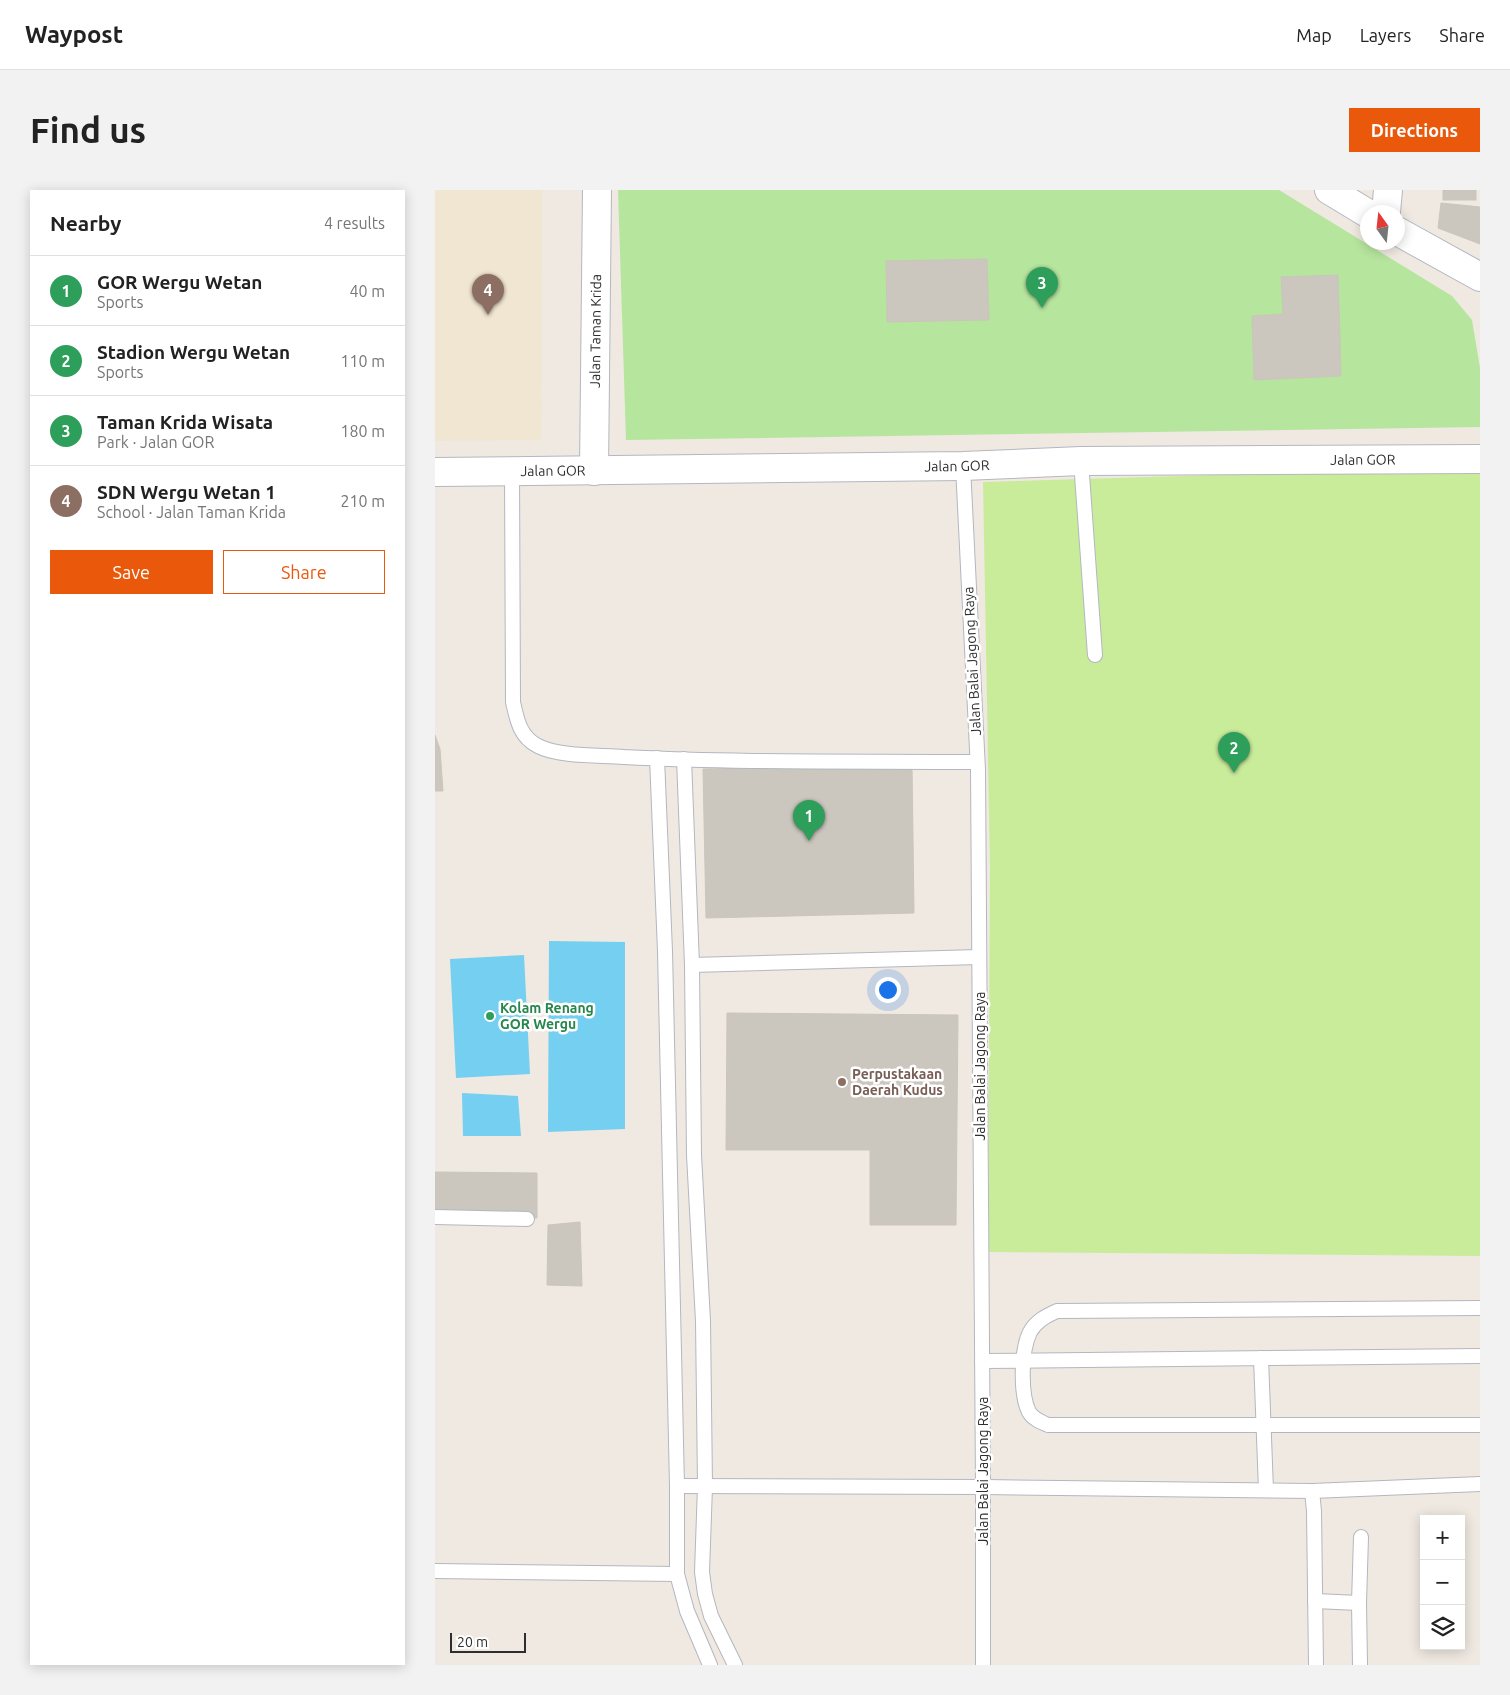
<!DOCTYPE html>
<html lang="en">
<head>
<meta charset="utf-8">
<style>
	:root { --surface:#fff; --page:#f2f2f2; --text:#222; --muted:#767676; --line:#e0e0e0; --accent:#ea580c }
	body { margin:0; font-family:Ubuntu,sans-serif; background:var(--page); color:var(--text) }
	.controls { position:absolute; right:15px; bottom:15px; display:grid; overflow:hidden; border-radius:0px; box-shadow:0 2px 12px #0003 }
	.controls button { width:45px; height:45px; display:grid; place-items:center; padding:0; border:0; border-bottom:1px solid var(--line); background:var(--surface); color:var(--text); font:25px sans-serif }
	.compass { position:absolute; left:925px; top:15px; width:45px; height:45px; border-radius:50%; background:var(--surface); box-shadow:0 2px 12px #0003; rotate:345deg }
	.scale { position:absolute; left:15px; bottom:12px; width:76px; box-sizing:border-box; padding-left:5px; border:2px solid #2e2e2e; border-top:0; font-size:14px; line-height:18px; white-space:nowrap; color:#2e2e2e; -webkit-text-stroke:4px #fff; paint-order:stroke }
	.you { position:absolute; left:452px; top:799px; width:18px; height:18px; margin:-12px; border:4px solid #fff; border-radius:50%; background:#1a73e8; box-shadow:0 0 0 8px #1a73e833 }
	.badge { display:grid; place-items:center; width:32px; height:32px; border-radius:50%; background:var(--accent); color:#fff; font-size:16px; font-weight:700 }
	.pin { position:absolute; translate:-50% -41px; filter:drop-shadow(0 1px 2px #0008) }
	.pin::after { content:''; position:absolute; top:26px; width:18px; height:15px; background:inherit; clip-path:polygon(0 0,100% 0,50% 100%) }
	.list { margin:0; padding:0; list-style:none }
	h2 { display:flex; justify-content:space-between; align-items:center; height:65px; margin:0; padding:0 20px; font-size:21px }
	h2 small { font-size:16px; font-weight:400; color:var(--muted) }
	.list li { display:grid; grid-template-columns:32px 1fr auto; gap:15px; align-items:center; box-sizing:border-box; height:70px; padding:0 20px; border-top:1px solid var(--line) }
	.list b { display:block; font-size:19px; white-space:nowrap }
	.list p { margin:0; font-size:16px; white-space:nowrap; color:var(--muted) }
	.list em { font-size:16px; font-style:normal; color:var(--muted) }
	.actions { display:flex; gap:10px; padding:15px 20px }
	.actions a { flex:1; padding:11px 0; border:1px solid var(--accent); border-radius:0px; text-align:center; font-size:18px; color:var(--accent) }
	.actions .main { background:var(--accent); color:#fff }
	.icon { flex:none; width:28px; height:28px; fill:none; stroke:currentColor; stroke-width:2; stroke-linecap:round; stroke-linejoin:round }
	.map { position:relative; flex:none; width:1045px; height:1475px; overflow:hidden; border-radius:0px }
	header { display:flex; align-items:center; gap:30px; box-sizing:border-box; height:70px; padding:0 25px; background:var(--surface); border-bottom:1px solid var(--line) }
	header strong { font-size:24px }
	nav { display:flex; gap:28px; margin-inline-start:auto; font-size:18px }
	.intro { display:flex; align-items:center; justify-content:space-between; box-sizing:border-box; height:120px; padding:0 30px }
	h1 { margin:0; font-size:35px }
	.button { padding:12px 22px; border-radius:0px; background:var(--accent); color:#fff; font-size:18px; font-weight:700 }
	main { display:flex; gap:30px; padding:0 30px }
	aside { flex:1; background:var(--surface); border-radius:0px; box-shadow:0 2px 12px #0003 }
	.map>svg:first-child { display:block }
	.education { fill:#f0e6d1 }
	.green { fill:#b6e59e }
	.pitch { fill:#c9ec9a }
	.water { fill:#75cff0 }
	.building { fill:#cbc7bf; stroke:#cbc5ba }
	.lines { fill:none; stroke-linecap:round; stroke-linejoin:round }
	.lane-casing { stroke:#b4b7c1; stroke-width:16 }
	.street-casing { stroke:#b4b7c1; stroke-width:30 }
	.lane { stroke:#fff; stroke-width:14 }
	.street { stroke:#fff; stroke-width:28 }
	.leisure-dot { fill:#2e9e5b; stroke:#fff; stroke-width:2 }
	.education-dot { fill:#8d6e63; stroke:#fff; stroke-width:2 }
	.labels { text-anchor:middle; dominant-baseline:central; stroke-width:5; stroke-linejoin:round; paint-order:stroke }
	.street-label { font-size:14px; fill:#2e2e2e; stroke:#fff }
	.leisure-label { font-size:14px; font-weight:bold; fill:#27864d; stroke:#fff; text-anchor:start }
	.education-label { font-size:14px; font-weight:bold; fill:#785e54; stroke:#fff; text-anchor:start }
</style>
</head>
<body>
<header>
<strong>Waypost</strong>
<nav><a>Map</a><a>Layers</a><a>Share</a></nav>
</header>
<div class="intro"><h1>Find us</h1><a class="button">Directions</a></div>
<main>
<aside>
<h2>Nearby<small>4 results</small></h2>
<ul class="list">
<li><span class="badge" style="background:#2e9e5b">1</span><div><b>GOR Wergu Wetan</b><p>Sports</p></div><em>40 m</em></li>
<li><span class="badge" style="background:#2e9e5b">2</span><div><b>Stadion Wergu Wetan</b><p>Sports</p></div><em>110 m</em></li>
<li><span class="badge" style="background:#2e9e5b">3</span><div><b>Taman Krida Wisata</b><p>Park · Jalan GOR</p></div><em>180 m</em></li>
<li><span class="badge" style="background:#8d6e63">4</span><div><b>SDN Wergu Wetan 1</b><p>School · Jalan Taman Krida</p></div><em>210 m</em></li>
</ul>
<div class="actions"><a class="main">Save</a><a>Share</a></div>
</aside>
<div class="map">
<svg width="1045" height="1475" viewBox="0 0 1045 1475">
	<rect width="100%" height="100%" fill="#efe9e1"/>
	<path class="education" d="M0,0H107L106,250L0,251Z"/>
	<path class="green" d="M183,0H844L1017,106L1037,130L1045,178V237L191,250Z"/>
	<path class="pitch" d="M1045,277V1066L553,1062L555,678L548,292Z"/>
	<g class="water">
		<path d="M114,751L190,752V939L113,942Z"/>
		<path d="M89,765L95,884L21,888L15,769Z"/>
		<path d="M27,903L83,906L86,946H28Z"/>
	</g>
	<g class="building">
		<rect x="1008" y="0" width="33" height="10"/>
		<path d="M1006,13L1045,17V54L1003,38Z"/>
		<path d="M552,69L554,130L452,132L451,71Z"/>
		<path d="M903,85L906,186L819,190L817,126L848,124L846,87Z"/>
		<path d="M0,545L5,559L8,601H0Z"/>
		<path d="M477,575L479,723L271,728L268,579Z"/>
		<path d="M292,823L523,825L521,1035H435V960H291Z"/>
		<path d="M0,982L102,983V1028L0,1024Z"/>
		<path d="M145,1032L147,1096L112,1095L113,1035Z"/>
	</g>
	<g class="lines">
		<g class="lane-casing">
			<g id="lane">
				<path d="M646,271L660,465"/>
				<path d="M528,276L543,580L548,1297V1475"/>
				<path d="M77,281L78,512C82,530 85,547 103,556C124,567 165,565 189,567C306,573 425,571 542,572"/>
				<path d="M222,568L230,761L242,1296V1384L252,1421L275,1475"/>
				<path d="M249,569L257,775L259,965L268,1131L270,1296L267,1382L270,1404L276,1426L300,1475"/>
				<path d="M257,775L544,767"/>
				<path d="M0,1027L92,1029"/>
				<path d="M1045,1118L622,1121C611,1126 601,1131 595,1142C586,1160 585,1204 594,1222C598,1229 606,1232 613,1235H1045"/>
				<path d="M826,1168L831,1300"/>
				<path d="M547,1171L1045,1166"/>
				<path d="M242,1296L548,1297L877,1301L879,1321L881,1475"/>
				<path d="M877,1301L1045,1294"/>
				<path d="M0,1381L242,1384"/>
				<path d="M880,1411L924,1413"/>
				<path d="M925,1475L924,1413L926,1347"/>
			</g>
		</g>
		<g class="street-casing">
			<g id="street">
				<path d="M894,0L932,23"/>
				<path d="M951,22L953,0"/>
				<path d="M962,41L1045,87"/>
				<path id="s1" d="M159,281L162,0"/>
				<path id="s2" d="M0,282L528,276L646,271L1045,269"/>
			</g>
		</g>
		<use href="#lane" class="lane"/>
		<use href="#street" class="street"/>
	</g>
	<circle class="leisure-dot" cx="55" cy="826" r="5"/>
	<circle class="education-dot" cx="407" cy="892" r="5"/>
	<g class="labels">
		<g class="street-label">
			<text stroke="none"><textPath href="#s1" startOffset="140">Jalan Taman Krida</textPath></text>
			<text stroke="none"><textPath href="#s2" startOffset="928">Jalan GOR</textPath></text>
			<text stroke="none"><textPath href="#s2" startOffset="522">Jalan GOR</textPath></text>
			<text stroke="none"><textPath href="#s2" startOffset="118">Jalan GOR</textPath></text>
			<text transform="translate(537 471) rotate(-93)">Jalan Balai Jagong Raya</text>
			<text transform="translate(545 876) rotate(-90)">Jalan Balai Jagong Raya</text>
			<text transform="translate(548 1281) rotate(-90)">Jalan Balai Jagong Raya</text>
		</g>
		<g class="leisure-label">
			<text x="65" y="818">Kolam Renang<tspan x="65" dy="16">GOR Wergu</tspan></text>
		</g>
		<g class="education-label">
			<text x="417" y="884">Perpustakaan<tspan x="417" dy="16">Daerah Kudus</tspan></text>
		</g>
	</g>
</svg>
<div class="controls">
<button>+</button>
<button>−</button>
<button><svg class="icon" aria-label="layers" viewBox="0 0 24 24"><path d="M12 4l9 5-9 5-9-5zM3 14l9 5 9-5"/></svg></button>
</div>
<svg class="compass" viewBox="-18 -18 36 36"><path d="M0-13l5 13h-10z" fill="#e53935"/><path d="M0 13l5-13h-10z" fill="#767676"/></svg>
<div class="scale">20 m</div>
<div class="you"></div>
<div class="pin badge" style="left:374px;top:651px;background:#2e9e5b">1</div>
<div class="pin badge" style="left:799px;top:583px;background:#2e9e5b">2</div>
<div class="pin badge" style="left:607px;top:118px;background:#2e9e5b">3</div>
<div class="pin badge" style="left:53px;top:125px;background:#8d6e63">4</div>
</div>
</main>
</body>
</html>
